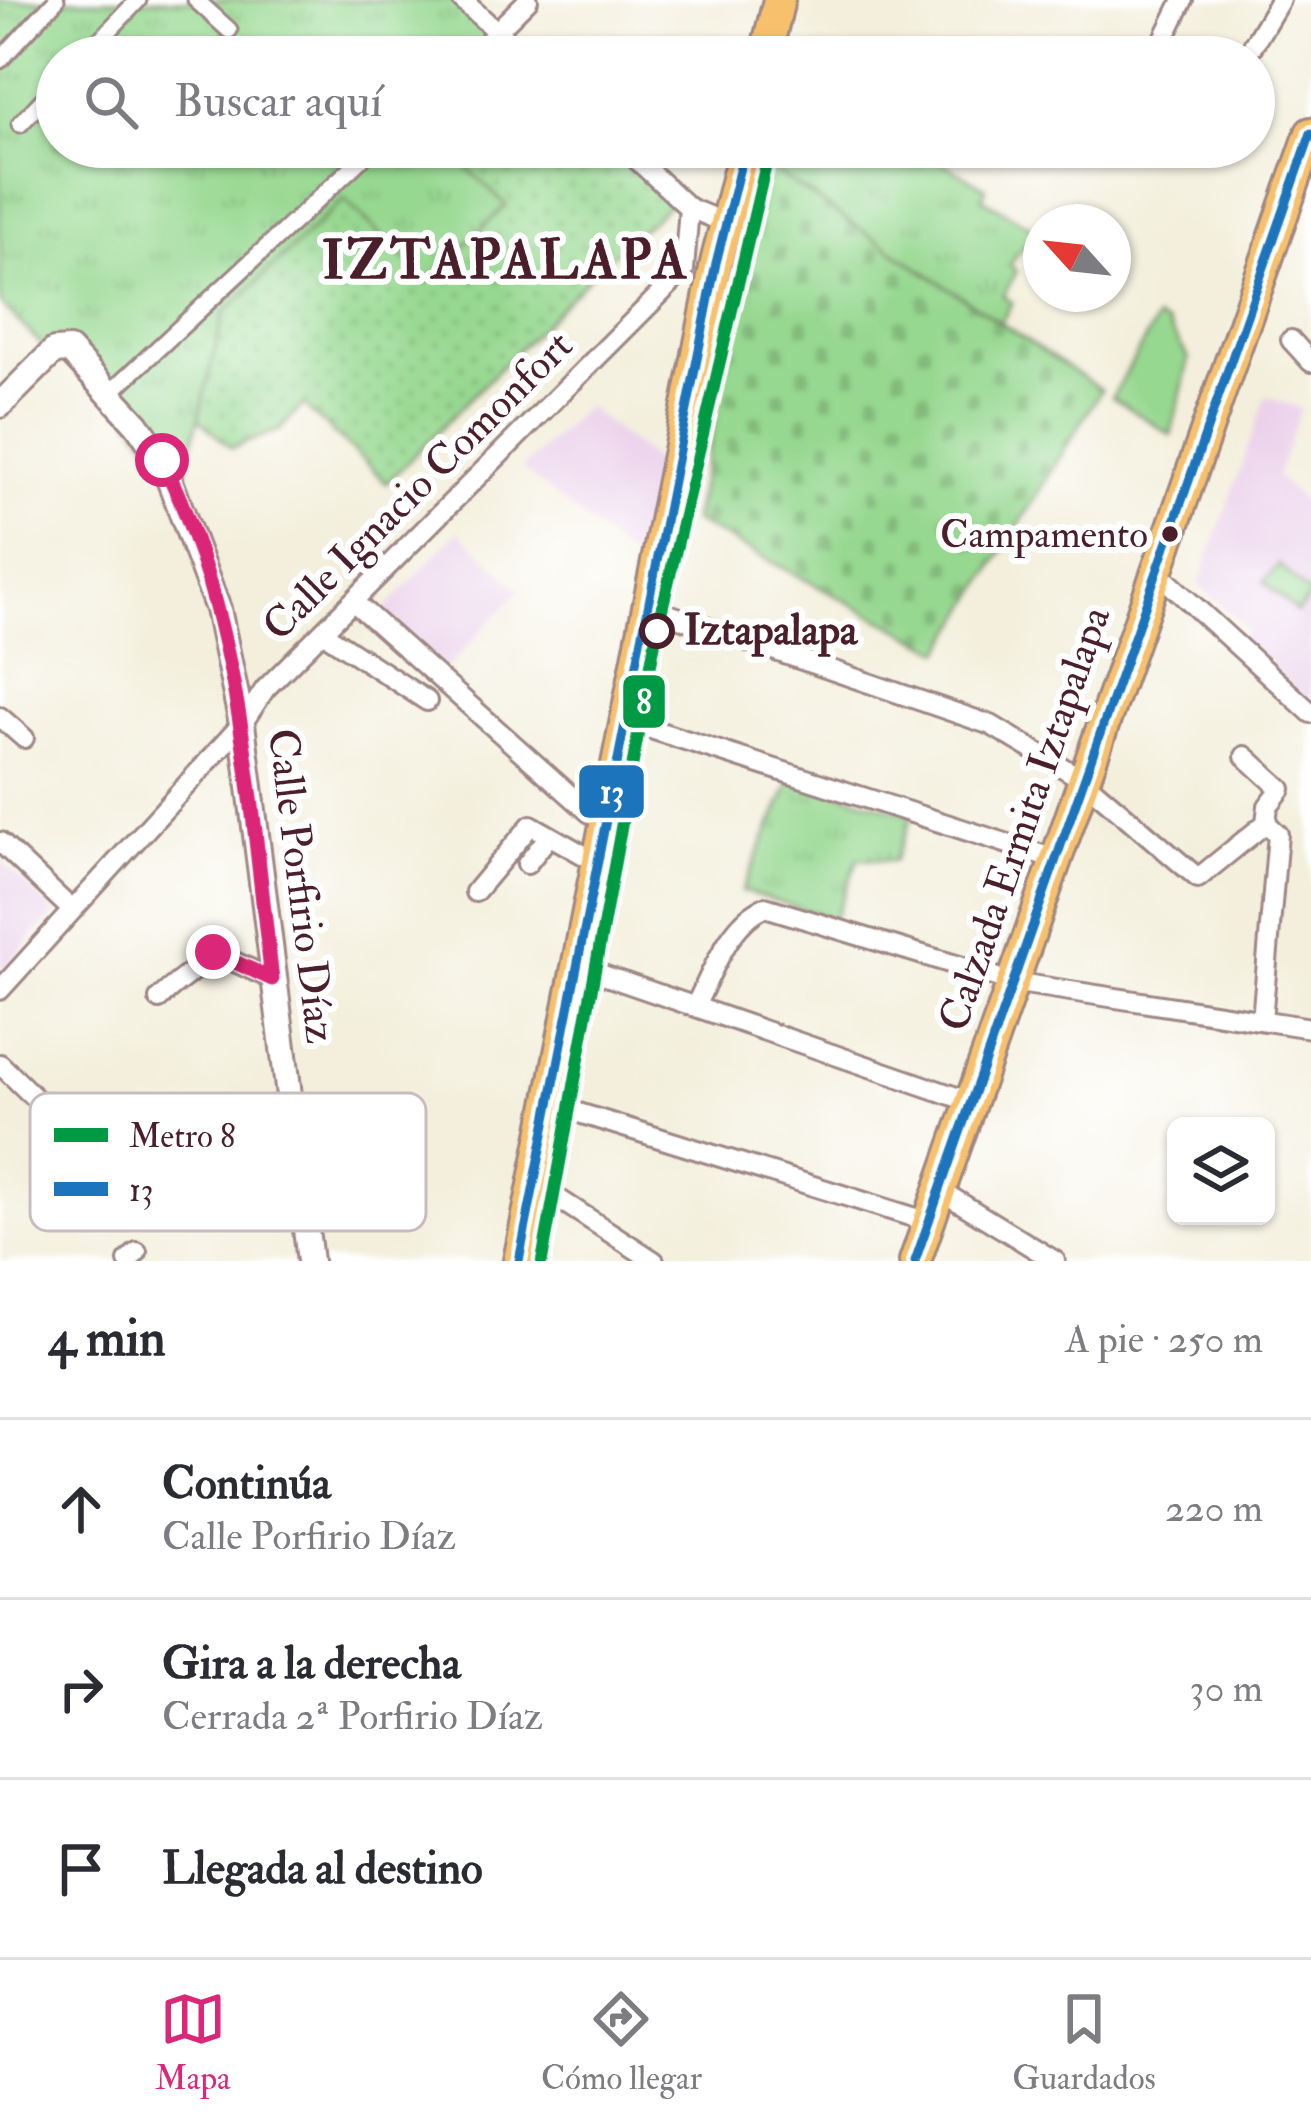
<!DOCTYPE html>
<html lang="es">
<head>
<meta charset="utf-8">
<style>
	:root { --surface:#fff; --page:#f2f2f3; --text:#2b2b33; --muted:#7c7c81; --line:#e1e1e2; --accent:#db2777 }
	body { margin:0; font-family:"IM FELL Double Pica",serif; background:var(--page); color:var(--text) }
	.controls { position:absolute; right:36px; bottom:36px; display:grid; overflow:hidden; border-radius:18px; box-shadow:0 3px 9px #0004 }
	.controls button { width:108px; height:108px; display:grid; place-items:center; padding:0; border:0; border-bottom:3px solid var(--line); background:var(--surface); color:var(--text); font:60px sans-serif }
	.compass { position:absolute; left:1023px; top:204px; width:108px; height:108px; border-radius:50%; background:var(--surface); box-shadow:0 3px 9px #0004; rotate:297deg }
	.stop { position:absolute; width:36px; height:36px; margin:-27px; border:9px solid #db2777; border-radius:50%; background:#fff }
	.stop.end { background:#db2777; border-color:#fff; box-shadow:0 3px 12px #0008 }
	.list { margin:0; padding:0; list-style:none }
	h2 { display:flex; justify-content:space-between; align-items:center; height:156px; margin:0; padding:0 48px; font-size:51px }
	h2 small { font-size:39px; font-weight:400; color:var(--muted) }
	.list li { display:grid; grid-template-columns:78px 1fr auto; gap:36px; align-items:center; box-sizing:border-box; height:180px; padding:0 48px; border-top:3px solid var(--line) }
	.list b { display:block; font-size:45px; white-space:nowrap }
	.list p { margin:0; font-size:39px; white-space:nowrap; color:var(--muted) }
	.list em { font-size:39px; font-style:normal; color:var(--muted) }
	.icon { flex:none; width:66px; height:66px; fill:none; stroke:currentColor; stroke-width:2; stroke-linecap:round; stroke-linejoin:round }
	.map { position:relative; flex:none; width:1311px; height:1261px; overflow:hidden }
	.search { position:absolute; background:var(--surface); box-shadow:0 3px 9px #0004; left:36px; right:36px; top:36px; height:132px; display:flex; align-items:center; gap:30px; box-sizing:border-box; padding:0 42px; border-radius:66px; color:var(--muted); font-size:45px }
	.sheet { height:696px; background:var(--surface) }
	nav { display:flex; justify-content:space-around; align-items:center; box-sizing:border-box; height:168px; border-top:3px solid var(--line); background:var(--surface); font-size:33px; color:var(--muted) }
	nav a { display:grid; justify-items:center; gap:6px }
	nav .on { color:var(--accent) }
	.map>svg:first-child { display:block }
	.built { fill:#ebd1eb }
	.grass { fill:url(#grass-dots); stroke:#707c5e; stroke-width:3 }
	.cemetery { fill:url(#cemetery-stones); stroke:#707c5e; stroke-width:3 }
	.park { fill:url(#park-tufts); stroke:#707c5e; stroke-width:3 }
	.garden { fill:#96d890; stroke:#707c5e; stroke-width:3 }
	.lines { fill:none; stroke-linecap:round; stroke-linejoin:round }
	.pedestrian-casing { stroke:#9e8784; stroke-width:21 }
	.minor-casing { stroke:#9e8784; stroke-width:24 }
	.tertiary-casing { stroke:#9e8784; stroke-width:30 }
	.primary-casing { stroke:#9e8784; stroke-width:36 }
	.pedestrian { stroke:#fff; stroke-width:15 }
	.minor { stroke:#fff; stroke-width:18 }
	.tertiary { stroke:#fff; stroke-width:24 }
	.primary { stroke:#f7c06c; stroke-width:30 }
	.bus-1-casing { stroke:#fff; stroke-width:18 }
	.bus-1 { stroke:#1c75bc; stroke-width:9 }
	.metro-1-casing { stroke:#fff; stroke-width:21 }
	.metro-1 { stroke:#009a44; stroke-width:12 }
	.route { stroke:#db2777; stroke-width:15 }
	.bus-dot { fill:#4a1f2b; stroke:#fff; stroke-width:4.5 }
	.stop-dot { fill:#fff; stroke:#4a1f2b; stroke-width:6 }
	.labels { text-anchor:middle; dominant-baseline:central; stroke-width:12; stroke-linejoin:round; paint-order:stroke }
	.bus-label { font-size:39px; fill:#4a1f2b; stroke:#fff; text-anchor:end }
	.street-label { font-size:42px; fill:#4a1f2b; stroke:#fff }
	.stop-label { font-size:42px; font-weight:bold; fill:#4a1f2b; stroke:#fff; text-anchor:start }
	.district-label { font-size:54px; font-weight:bold; letter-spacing:3px; fill:#4a1f2b; stroke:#fff }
	.key { fill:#fff; stroke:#c9bcbf; stroke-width:3 }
	.key-label { font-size:33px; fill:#4a1f2b }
	.line-badge { stroke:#fff; stroke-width:4.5 }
	.badge-label { font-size:33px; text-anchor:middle; font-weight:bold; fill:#fff }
</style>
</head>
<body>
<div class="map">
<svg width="1311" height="1261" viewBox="0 0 1311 1261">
	<defs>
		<pattern id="grass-dots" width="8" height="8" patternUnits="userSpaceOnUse" patternTransform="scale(3)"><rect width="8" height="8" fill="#96d890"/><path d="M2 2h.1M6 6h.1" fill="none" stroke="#83b97c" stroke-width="1.8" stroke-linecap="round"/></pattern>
		<pattern id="cemetery-stones" width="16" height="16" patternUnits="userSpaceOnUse" patternTransform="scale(3)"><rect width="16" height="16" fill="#96d890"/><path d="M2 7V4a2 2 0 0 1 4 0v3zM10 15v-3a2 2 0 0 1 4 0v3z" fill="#83b97c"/></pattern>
		<pattern id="park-tufts" width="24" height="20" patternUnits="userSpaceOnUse" patternTransform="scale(3)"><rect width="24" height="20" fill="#96d890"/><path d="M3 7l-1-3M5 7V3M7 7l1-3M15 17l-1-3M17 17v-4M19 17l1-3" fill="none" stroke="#83b97c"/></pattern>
	</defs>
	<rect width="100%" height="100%" fill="#fff"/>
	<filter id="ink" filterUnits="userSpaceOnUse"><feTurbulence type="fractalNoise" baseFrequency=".00833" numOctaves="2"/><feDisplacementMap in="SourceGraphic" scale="24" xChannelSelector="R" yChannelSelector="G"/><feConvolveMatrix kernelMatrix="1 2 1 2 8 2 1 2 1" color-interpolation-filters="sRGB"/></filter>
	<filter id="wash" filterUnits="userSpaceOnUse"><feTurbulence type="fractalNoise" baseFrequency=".004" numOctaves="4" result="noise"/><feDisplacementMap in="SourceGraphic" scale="48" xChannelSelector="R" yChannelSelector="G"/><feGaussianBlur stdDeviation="2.7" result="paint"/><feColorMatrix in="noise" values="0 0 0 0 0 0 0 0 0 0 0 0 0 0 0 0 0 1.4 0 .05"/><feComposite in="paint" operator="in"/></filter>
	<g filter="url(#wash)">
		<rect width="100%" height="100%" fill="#f3efdc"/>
		<g class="built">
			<path d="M1266,396L1301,409L1276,476L1311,510V704L1241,639L1248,629L1199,585Z"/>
			<path d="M586,406L662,467L639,564L522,469Z"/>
			<path d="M458,531L520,590L441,674L379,616Z"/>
			<path d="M0,860L55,913L0,972Z"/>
		</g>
		<path class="grass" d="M400,147H617L675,199L596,270L387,483L303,405L280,430L231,448L197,417L224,313Z"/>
		<path class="cemetery" d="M768,167L1101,390L942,651L693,521Z"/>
		<g class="park">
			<path d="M0,0H454L506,46L494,57H57V147H445L506,205L428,281L344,199L224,313L181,492L112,391L48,351L0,303Z"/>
			<path d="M773,147H916L986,188L982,198L1041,233V257L1023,246L1010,265L1017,271L1003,296L1012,302L1001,323L768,167Z"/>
			<path d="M792,778L913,815L894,861L858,859L834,919L742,891Z"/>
		</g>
		<g class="garden">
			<path d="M1157,319L1167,324L1189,359L1171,435L1112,397Z"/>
			<path d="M1279,565L1311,596L1297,613L1264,582Z"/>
		</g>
	</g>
	<g filter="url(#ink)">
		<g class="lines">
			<g class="pedestrian-casing">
				<g id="pedestrian">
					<path d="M196,0L229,30"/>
					<path d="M84,57L138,0"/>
					<path d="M470,57L497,31"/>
					<path d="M0,60L56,0"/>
					<path d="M20,124L57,85"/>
					<path d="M110,393L374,147"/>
				</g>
			</g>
			<g class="minor-casing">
				<g id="minor">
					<path d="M462,0L525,57"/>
					<path d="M497,31L528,0"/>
					<path d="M1155,57L1183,0"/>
					<path d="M1246,57L1280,0"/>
					<path d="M623,147L689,208L721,221L730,214"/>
					<path d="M1291,340L1311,362"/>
					<path d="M1156,571L1311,713"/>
					<path d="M354,602L590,813"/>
					<path d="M648,607L991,725L1082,779L1198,878L1266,823L1268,806L1281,789L1245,756"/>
					<path d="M331,638L427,701"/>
					<path d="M0,717L24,738"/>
					<path d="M626,721L1055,859"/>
					<path d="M0,842L72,910"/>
					<path d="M527,864L549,836"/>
					<path d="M475,892L531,825L598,863"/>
					<path d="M577,966L971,1102"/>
					<path d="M0,990L242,724L265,689L684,270L689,208"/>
					<path d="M159,999C177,980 196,972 213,952L272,979"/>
					<path d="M695,1006C712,974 729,922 765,907L1012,982L1311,1028"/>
					<path d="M1262,1020L1278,834L1266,823"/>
					<path d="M0,1064L88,1150"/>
					<path d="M550,1104L929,1222"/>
					<path d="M534,1183L654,1261"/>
					<path d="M941,1191L1055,1261"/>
					<path d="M193,1194L289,1095"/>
					<path d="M128,1261L137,1252"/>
				</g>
			</g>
			<g class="tertiary-casing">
				<path id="tertiary" d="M0,405L54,351L69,350L137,424L162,460L218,609L242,724L310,1261"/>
			</g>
			<g class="primary-casing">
				<g id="primary">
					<path d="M765,57L779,0"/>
					<path d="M519,1261L716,263L745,147"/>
					<path d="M915,1261L1311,133"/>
				</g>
			</g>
			<use href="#pedestrian" class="pedestrian"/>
			<use href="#minor" class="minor"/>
			<use href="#tertiary" class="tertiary"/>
			<use href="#primary" class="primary"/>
			<g class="bus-1-casing">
				<g id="bus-1">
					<path d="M519,1261L716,263L745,147"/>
					<path d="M915,1261L1311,133"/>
				</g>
			</g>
			<use href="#bus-1" class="bus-1"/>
			<g class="metro-1-casing">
				<path id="metro-1" d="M542,1261L657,631L770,147"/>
			</g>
			<use href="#metro-1" class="metro-1"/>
		</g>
	</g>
	<g class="lines" filter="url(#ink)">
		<path class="route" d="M162,460C242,622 250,803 272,979L213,952"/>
	</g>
	<circle class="bus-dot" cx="1170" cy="534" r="10"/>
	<circle class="stop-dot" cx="657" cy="631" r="15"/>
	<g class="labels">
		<g class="bus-label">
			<text x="1148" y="534">Campamento</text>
		</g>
		<g class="street-label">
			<text transform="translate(418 486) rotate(-45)">Calle Ignacio Comonfort</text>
			<text transform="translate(1025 819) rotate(-71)">Calzada Ermita Iztapalapa</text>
			<text transform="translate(301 886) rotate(83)">Calle Porfirio Díaz</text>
		</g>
		<g class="stop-label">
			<text x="684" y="631">Iztapalapa</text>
		</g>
		<g class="district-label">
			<text x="506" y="261">IZTAPALAPA</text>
		</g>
	</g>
	<rect x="30" y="1093" width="396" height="138" rx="18" class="key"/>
	<rect x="54" y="1128" width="54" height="14" fill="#009a44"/>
	<rect x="54" y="1182" width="54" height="14" fill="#1c75bc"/>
	<g class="key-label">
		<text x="129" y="1147">Metro 8</text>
		<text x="129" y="1201">13</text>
	</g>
	<g class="line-badge">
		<rect x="621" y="673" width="46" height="57" rx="12" fill="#009a44"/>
		<rect x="577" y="763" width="69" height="57" rx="12" fill="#1c75bc"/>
	</g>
	<g class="badge-label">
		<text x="644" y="713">8</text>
		<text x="612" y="803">13</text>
	</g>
</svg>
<div class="controls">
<button><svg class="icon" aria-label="layers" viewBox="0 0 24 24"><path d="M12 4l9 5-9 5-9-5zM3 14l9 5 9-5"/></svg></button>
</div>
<svg class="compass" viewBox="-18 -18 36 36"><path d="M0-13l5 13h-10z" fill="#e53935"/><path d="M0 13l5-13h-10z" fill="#7c7c81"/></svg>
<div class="stop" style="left:162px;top:460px"></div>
<div class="stop end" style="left:213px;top:952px"></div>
<div class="search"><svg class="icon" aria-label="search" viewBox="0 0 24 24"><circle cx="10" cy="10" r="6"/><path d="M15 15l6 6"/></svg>Buscar aquí</div>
</div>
<section class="sheet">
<h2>4 min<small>A pie · 250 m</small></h2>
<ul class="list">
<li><svg class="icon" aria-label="ahead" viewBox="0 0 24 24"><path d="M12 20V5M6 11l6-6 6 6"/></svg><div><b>Continúa</b><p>Calle Porfirio Díaz</p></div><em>220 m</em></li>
<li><svg class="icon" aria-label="right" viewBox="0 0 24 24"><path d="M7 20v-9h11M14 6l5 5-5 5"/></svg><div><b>Gira a la derecha</b><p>Cerrada 2ª Porfirio Díaz</p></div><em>30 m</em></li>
<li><svg class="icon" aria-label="arrive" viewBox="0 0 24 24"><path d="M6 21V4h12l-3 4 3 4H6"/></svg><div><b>Llegada al destino</b></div></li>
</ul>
</section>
<nav>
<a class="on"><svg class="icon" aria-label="map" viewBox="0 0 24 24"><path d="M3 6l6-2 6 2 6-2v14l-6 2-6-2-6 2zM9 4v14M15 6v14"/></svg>Mapa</a>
<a><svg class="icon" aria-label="directions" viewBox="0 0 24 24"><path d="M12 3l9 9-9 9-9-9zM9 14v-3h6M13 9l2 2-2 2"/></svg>Cómo llegar</a>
<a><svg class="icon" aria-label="saved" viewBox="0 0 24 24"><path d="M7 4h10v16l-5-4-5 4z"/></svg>Guardados</a>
</nav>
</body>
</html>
